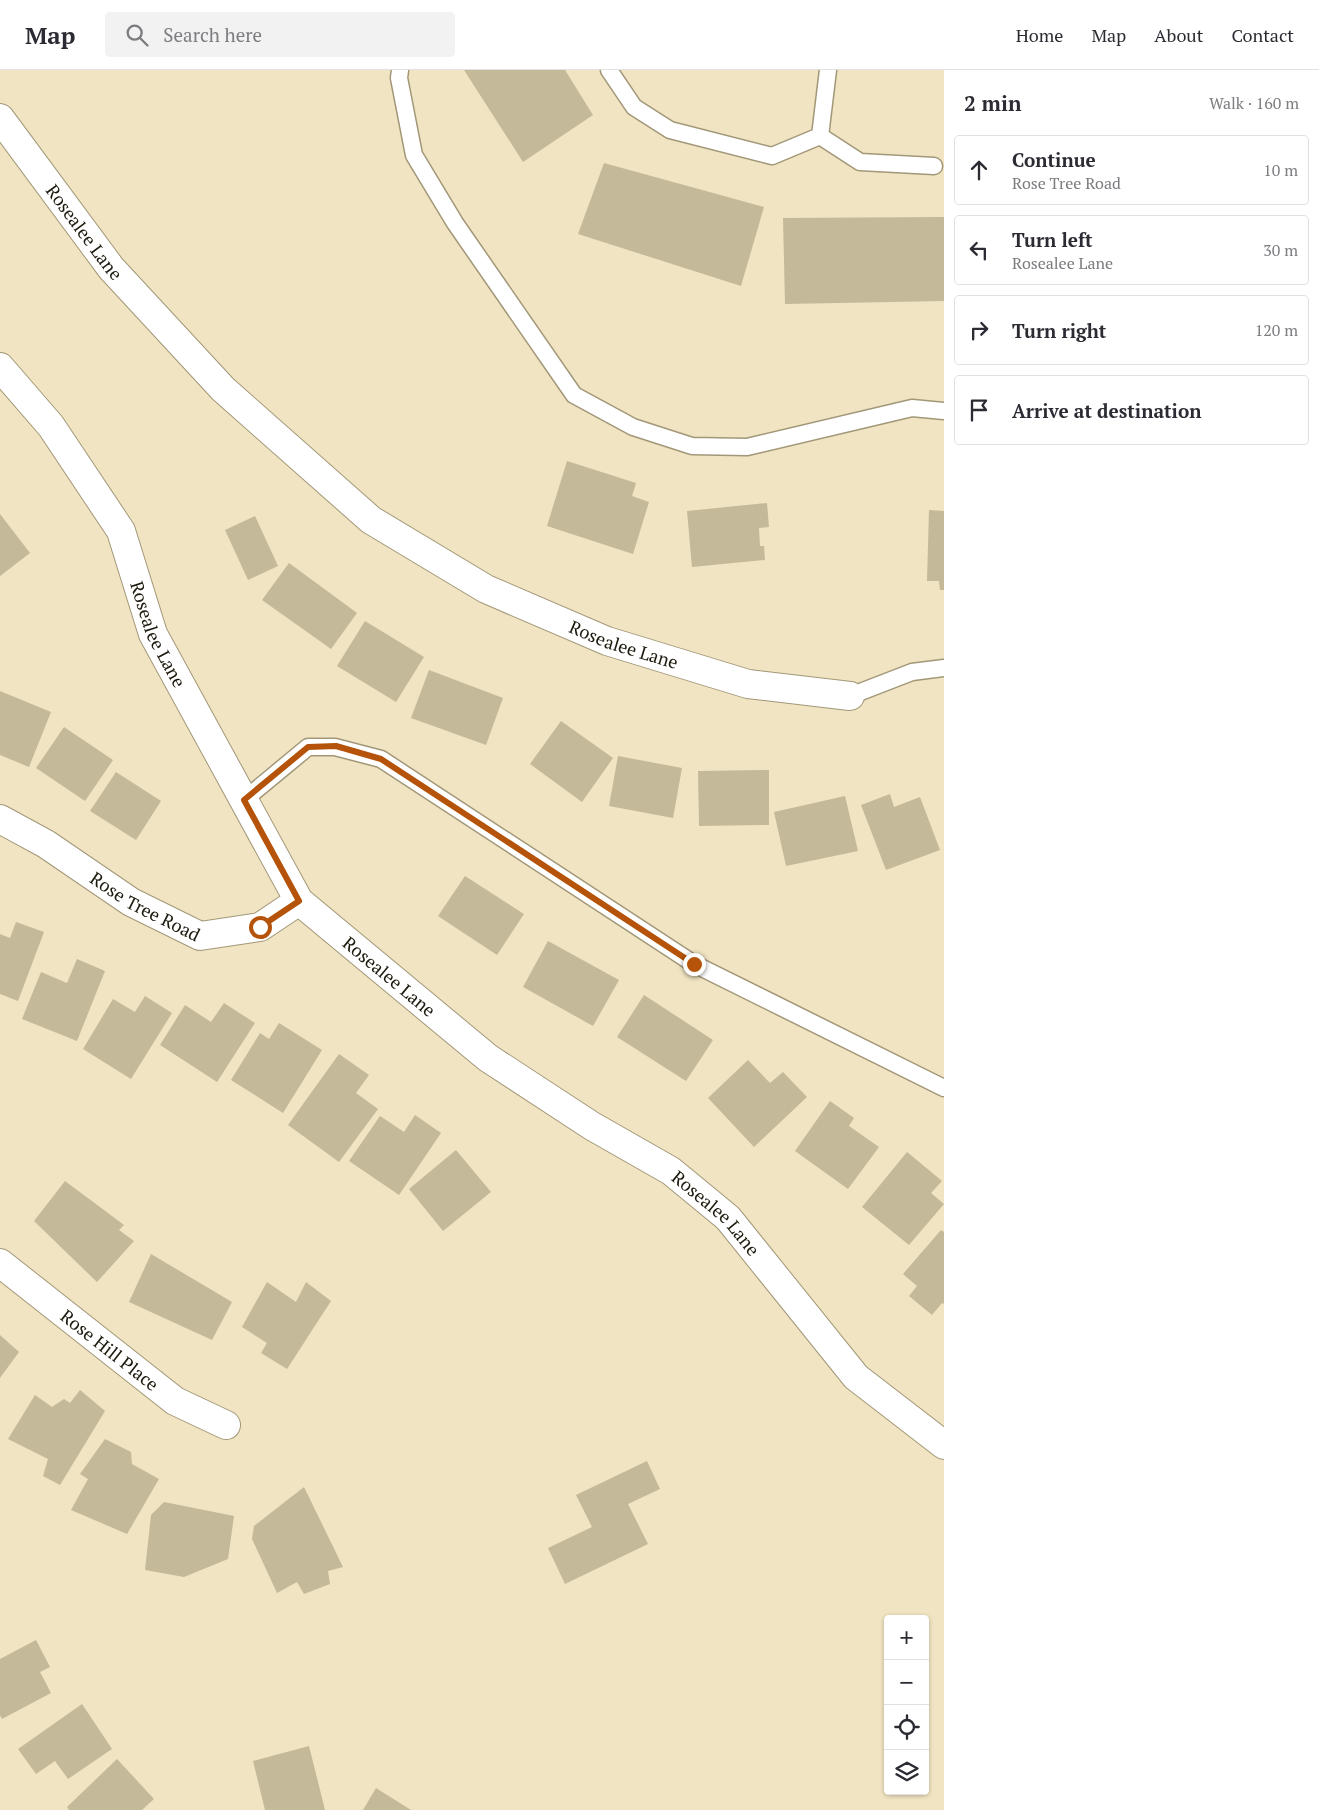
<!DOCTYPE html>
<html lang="en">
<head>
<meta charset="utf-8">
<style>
	:root { --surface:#fff; --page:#f2f2f3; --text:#2b2b33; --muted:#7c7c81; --line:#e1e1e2 }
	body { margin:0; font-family:"PT Serif",serif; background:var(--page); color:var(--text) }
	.controls { position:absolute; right:15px; bottom:15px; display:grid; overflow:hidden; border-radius:5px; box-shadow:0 1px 4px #0004 }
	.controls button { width:45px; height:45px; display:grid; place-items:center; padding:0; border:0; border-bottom:1px solid var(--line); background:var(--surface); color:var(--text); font:25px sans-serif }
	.stop { position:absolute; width:15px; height:15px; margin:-11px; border:4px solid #b45309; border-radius:50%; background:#fff }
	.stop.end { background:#b45309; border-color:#fff; box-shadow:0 1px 5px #0008 }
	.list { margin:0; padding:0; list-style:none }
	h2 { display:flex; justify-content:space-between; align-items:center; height:65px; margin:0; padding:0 20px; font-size:21px }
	h2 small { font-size:16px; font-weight:400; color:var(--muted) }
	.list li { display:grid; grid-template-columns:32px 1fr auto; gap:15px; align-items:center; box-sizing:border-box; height:70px; margin:0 10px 10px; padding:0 10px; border:1px solid var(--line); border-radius:5px }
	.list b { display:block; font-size:19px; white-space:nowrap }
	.list p { margin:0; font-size:16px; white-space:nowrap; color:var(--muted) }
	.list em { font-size:16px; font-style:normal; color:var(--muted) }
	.icon { flex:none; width:28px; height:28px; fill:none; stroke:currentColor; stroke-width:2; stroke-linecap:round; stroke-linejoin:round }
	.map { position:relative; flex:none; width:944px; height:1740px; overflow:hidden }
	header { display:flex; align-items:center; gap:30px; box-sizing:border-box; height:70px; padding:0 25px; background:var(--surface); border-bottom:1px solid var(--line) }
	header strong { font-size:24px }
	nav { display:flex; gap:28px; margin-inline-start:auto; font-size:18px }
	.search { width:350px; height:45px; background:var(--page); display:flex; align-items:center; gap:12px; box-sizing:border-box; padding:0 18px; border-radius:5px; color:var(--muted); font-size:19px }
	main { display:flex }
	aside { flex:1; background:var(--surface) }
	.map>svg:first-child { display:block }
	.building { fill:#c4b998 }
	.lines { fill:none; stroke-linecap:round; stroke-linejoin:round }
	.service-casing { stroke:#a29778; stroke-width:19 }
	.minor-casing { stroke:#a29778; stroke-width:30 }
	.service { stroke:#fff; stroke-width:16 }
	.minor { stroke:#fff; stroke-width:28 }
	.route { stroke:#b45309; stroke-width:6 }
	.labels { text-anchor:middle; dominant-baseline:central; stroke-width:4; stroke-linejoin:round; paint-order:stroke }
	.street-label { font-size:18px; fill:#1d190d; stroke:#f0e4c2 }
</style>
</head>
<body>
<header>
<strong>Map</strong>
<div class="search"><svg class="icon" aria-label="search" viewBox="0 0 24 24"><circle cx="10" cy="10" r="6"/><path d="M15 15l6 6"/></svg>Search here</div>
<nav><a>Home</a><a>Map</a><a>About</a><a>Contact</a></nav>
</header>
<main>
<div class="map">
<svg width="944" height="1740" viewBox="0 0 944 1740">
	<rect width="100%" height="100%" fill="#f0e4c2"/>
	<g class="building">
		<path d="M464,0H565L593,45L523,92Z"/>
		<path d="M604,93L764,137L741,216L578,164Z"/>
		<path d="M944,147V231L785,234L783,148Z"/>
		<path d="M567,391L636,413L632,426L649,432L633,484L547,456Z"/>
		<path d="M767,433L769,457L759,458L760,476H764L765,490L692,497L687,441Z"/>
		<path d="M929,440L944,441V520H940L939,511H927Z"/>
		<path d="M0,444L30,483L0,506Z"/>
		<path d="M255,446L278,496L248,510L225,460Z"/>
		<path d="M289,493L357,543L331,579L262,530Z"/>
		<path d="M365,551L424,587L396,632L337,596Z"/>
		<path d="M429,600L503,628L486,675L411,648Z"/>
		<path d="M0,621L51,642L29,697L0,685Z"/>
		<path d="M561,651L613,688L582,732L530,694Z"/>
		<path d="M64,657L113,690L85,731L36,698Z"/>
		<path d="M618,686L682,698L673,748L609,736Z"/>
		<path d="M769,700V755L699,756L698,701Z"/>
		<path d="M116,702L161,731L136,770L90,741Z"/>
		<path d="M890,724L894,737L920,727L940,780L886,800L861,735Z"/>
		<path d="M845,726L858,781L786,796L774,742Z"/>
		<path d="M465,806L524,844L497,885L438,846Z"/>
		<path d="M16,852L44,862L18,931L0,924V864L10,868Z"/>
		<path d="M548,871L619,910L593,956L523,917Z"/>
		<path d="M77,889L105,901L77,971L22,949L41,902L67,913Z"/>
		<path d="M644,925L713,970L686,1011L617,967Z"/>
		<path d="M145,926L172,943L131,1009L83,979L113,929L135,942Z"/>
		<path d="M224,933L255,953L217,1012L160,975L185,935L211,952Z"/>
		<path d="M279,953L322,980L283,1043L231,1010L260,963L269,969Z"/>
		<path d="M339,984L369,1005L356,1023L378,1039L339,1092L288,1055Z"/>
		<path d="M748,990L770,1013L783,1002L807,1027L754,1077L708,1028Z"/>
		<path d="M830,1031L854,1048L849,1056L879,1077L848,1119L795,1081Z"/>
		<path d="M415,1045L441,1063L399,1125L349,1091L380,1046L404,1062Z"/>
		<path d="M456,1080L491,1122L443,1161L409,1119Z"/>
		<path d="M907,1082L942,1111L931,1123L944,1134L909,1175L862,1137Z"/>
		<path d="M65,1111L124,1155L119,1160L134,1171L97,1212L34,1151Z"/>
		<path d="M941,1160L944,1162V1234L942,1233L932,1245L909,1226L917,1216L903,1204Z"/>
		<path d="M151,1184L232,1232L212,1270L129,1232Z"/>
		<path d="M267,1212L296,1232L306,1212L331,1231L287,1299L261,1283L267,1273L242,1257Z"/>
		<path d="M0,1265L19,1282L0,1308Z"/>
		<path d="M80,1320L105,1341L60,1415L43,1406L48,1389L8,1369L35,1325L52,1337L64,1329L70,1333Z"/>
		<path d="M105,1369L131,1382L132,1394L159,1409L127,1464L71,1440L88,1409L80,1404Z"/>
		<path d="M647,1391L660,1419L628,1434L648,1474L565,1514L548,1478L592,1457L576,1425Z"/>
		<path d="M304,1417L343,1497L328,1501L330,1514L304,1524L297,1512L277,1523L252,1469L254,1456Z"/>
		<path d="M164,1432L234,1446L228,1489L184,1507L145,1500L151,1445Z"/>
		<path d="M36,1570L50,1597L40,1602L51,1623L2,1649L0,1645V1589Z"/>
		<path d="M82,1634L112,1679L68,1709L55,1691L36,1704L18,1679Z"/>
		<path d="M309,1676L325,1740H265L253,1691Z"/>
		<path d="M117,1689L154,1729L142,1740H69L67,1737Z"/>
		<path d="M376,1718L411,1740H363Z"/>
	</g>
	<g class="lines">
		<g class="service-casing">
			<g id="service">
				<path d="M400,0L399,8L414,85L455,153L574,325L633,357L692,376L747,377L912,338L944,341"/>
				<path d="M609,0L634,37L670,60L772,86L820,66L828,0"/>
				<path d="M820,66L860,92L934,96"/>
				<path d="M850,626L912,602L944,598"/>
				<path d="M244,730L308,677H335L381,689L694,894L944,1018"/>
			</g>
		</g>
		<g class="minor-casing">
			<g id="minor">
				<path id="s1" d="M0,48L111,198L223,319L371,450L486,519L607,571L748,614L850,626"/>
				<path id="s2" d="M0,297L51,356L121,461L153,564L299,831L488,988L592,1056L671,1101L728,1148L856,1307L944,1375"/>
				<path id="s3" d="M0,749L46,774L131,832L200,866L260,857L299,831"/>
				<path id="s4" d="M0,1193L175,1331L226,1355"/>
			</g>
		</g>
		<use href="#service" class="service"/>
		<use href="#minor" class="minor"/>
	</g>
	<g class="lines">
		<path class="route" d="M260,857L299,831L244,730L308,677L336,676L381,689L694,894"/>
	</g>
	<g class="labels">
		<g class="street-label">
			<text stroke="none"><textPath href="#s1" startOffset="142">Rosealee Lane</textPath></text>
			<text stroke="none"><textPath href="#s2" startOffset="314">Rosealee Lane</textPath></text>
			<text stroke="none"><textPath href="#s1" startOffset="832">Rosealee Lane</textPath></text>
			<text stroke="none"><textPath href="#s3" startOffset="170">Rose Tree Road</textPath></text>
			<text stroke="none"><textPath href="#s2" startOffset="734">Rosealee Lane</textPath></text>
			<text stroke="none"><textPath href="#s2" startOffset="1139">Rosealee Lane</textPath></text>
			<text stroke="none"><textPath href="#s4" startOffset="140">Rose Hill Place</textPath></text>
		</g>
	</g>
</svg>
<div class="controls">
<button>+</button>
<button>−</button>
<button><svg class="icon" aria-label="locate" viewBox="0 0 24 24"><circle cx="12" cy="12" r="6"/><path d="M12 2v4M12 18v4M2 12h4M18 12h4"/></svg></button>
<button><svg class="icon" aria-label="layers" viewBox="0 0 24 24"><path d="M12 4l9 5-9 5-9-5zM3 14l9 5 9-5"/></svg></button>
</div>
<div class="stop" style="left:260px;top:857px"></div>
<div class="stop end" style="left:694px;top:894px"></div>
</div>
<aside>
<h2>2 min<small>Walk · 160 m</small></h2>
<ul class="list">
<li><svg class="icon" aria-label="ahead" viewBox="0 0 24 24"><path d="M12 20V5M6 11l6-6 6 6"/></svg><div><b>Continue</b><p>Rose Tree Road</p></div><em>10 m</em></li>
<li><svg class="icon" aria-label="left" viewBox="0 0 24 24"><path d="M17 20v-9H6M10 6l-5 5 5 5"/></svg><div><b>Turn left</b><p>Rosealee Lane</p></div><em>30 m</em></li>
<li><svg class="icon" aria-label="right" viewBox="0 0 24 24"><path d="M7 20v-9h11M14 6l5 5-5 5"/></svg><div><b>Turn right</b></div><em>120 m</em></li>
<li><svg class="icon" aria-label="arrive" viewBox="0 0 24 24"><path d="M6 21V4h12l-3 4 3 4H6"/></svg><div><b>Arrive at destination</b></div></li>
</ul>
</aside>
</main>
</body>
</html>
